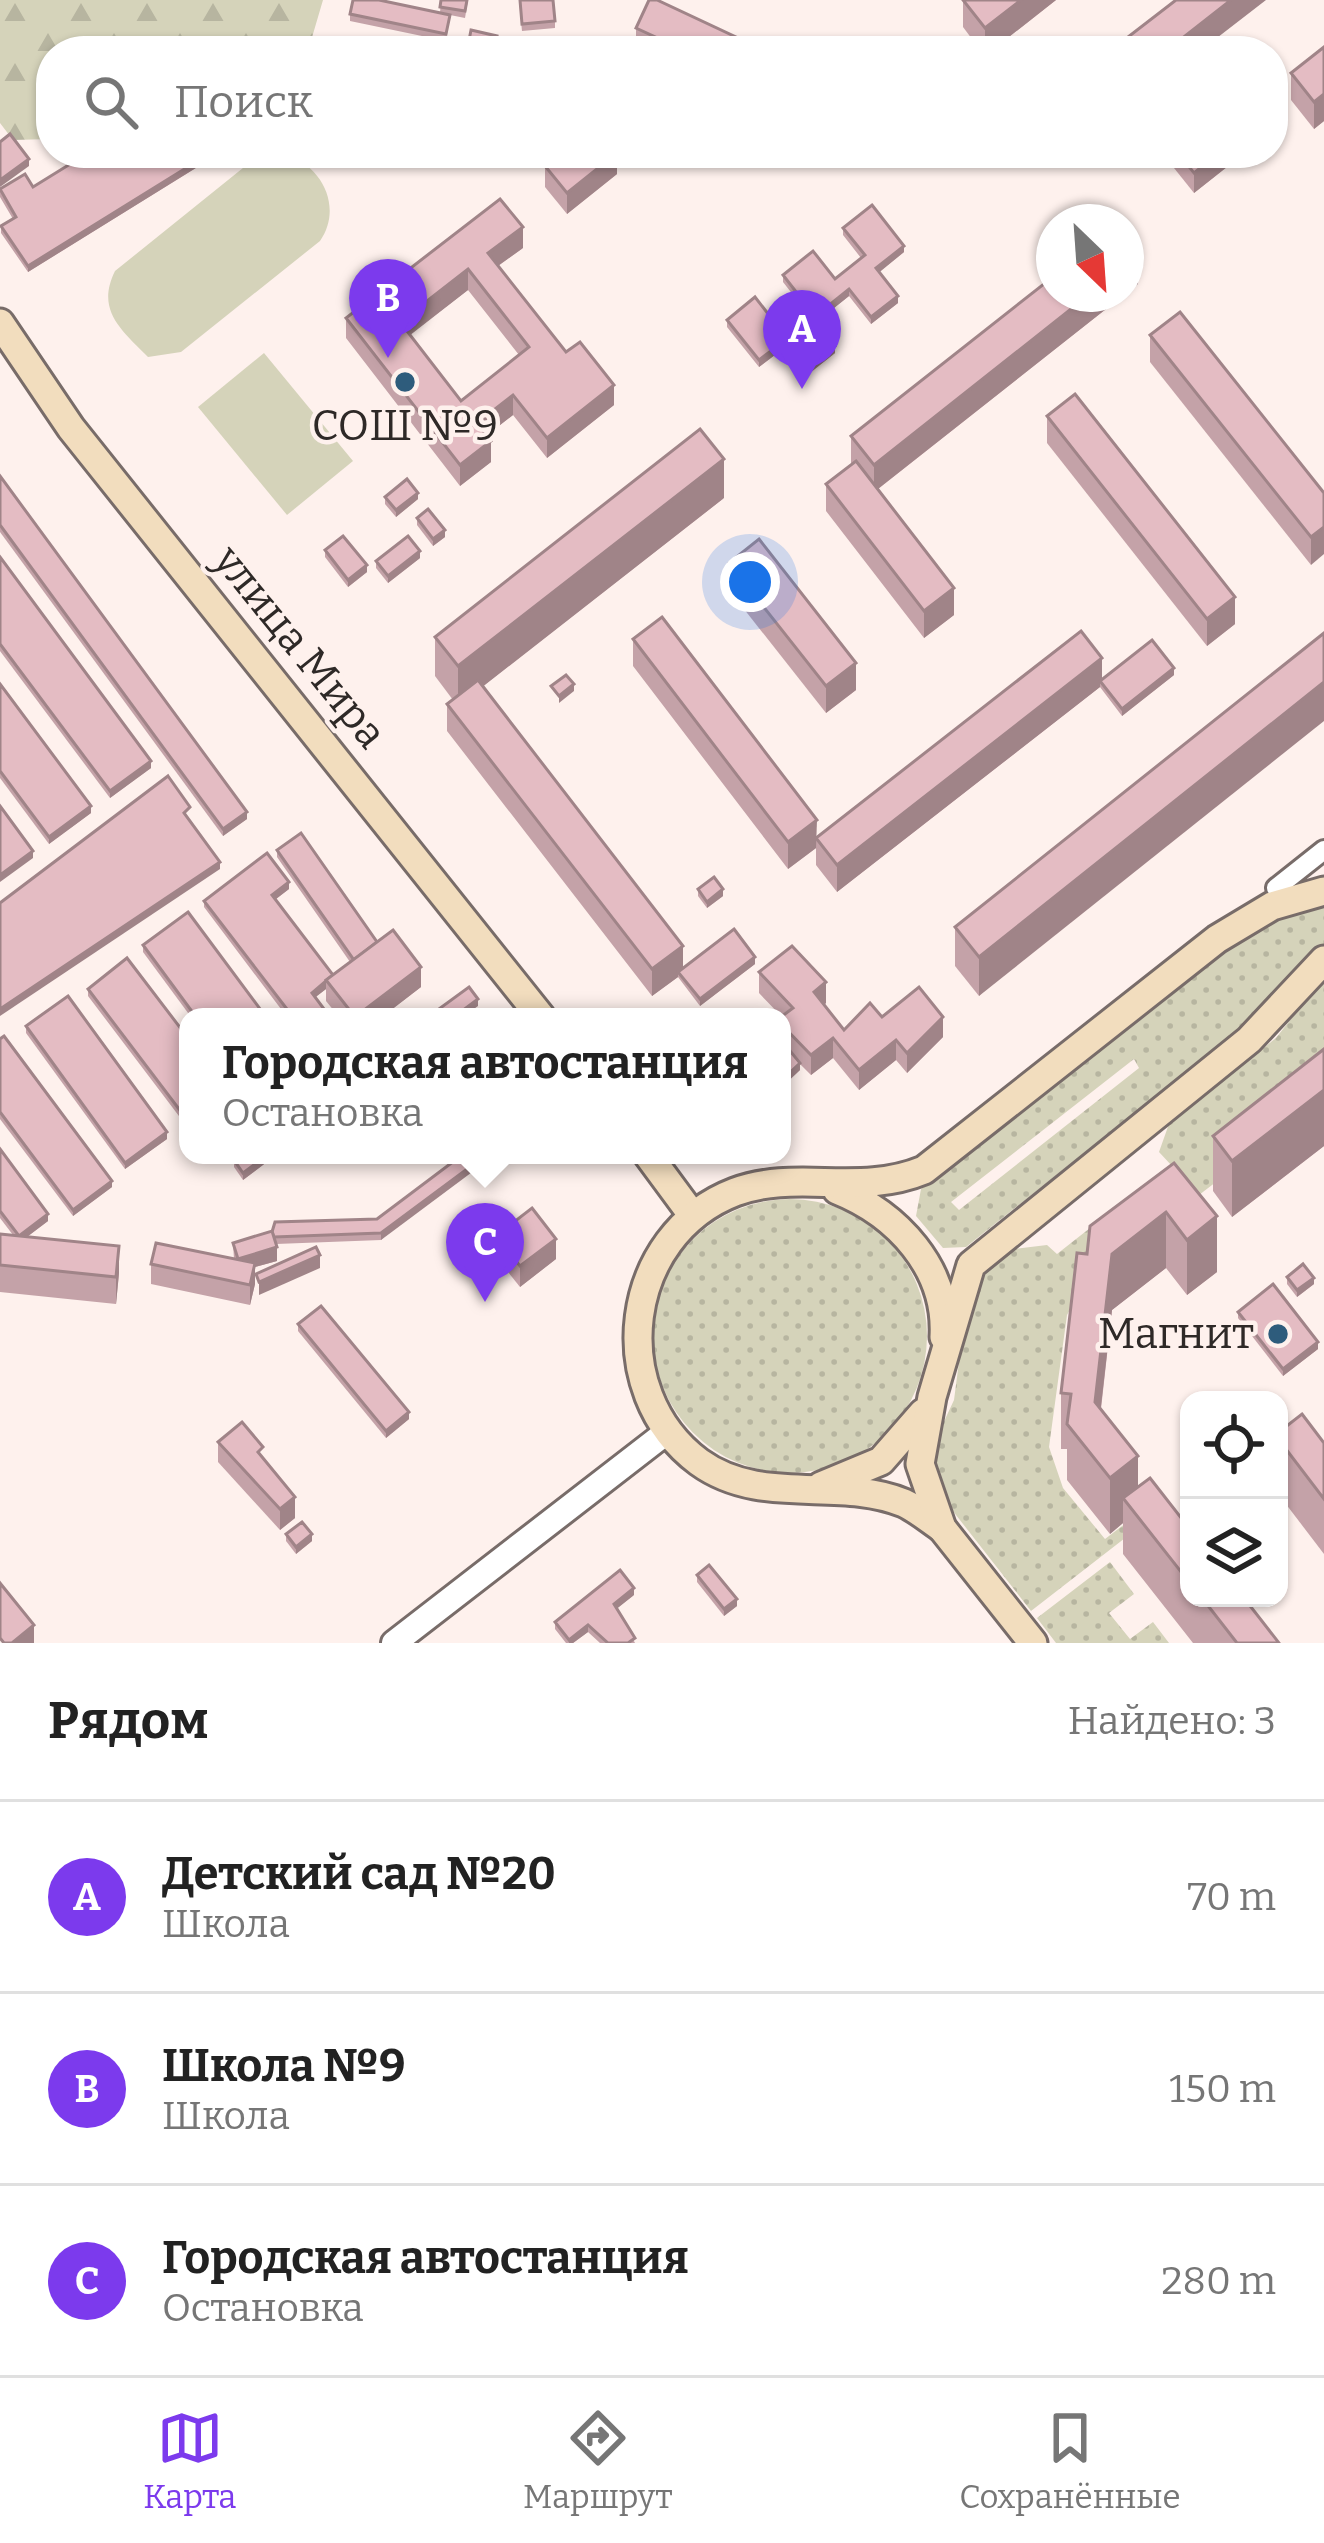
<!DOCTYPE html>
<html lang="ru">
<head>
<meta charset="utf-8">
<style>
	:root { --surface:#fff; --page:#f2f2f2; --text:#222; --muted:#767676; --line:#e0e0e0; --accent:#7c3aed }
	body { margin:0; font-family:Bitter,serif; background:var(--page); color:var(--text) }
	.controls { position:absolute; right:36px; bottom:36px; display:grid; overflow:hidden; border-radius:24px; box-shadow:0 3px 9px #0004 }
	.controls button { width:108px; height:108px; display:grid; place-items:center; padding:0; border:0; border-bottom:3px solid var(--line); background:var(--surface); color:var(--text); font:60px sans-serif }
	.compass { position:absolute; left:1036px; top:204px; width:108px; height:108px; border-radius:50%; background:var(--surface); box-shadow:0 3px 9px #0004; rotate:155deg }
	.you { position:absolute; left:750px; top:582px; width:42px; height:42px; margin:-30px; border:9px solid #fff; border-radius:50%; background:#1a73e8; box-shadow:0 0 0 18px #1a73e833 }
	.badge { display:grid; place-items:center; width:78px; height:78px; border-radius:50%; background:var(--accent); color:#fff; font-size:39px; font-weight:700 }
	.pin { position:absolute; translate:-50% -99px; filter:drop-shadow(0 3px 6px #0008) }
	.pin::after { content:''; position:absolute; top:63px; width:42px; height:36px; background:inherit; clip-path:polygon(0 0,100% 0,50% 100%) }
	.popup { position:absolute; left:179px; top:1008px; width:612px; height:156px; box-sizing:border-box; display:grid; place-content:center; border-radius:24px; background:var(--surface); filter:drop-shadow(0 3px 9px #0005); font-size:39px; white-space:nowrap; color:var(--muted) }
	.popup b { font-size:45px; color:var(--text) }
	.popup::after { content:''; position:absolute; left:50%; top:100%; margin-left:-24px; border:24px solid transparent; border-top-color:var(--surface) }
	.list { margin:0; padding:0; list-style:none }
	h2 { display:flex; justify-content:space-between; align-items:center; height:156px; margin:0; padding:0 48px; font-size:51px }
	h2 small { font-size:39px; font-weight:400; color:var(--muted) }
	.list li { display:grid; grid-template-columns:78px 1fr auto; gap:36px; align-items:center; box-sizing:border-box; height:192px; padding:0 48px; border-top:3px solid var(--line) }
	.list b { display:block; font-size:45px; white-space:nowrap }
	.list p { margin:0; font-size:39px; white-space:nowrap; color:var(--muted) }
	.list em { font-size:39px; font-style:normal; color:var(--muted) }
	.icon { flex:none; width:66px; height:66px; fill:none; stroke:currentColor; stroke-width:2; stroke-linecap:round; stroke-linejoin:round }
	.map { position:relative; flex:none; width:1324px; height:1643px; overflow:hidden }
	.search { position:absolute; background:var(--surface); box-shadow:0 3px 9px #0004; left:36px; right:36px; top:36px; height:132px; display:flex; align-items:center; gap:30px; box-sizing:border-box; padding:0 42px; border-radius:48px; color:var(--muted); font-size:45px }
	.sheet { height:732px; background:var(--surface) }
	nav { display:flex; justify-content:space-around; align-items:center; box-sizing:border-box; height:168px; border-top:3px solid var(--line); background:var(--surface); font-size:33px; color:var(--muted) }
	nav a { display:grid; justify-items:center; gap:6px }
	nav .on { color:var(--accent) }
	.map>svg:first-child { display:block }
	.grass { fill:url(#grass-dots); fill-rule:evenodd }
	.forest { fill:url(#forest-firs) }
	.pitch { fill:#d5d3ba }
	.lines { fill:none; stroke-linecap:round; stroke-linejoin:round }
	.minor-casing { stroke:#786c69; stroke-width:24 }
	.tertiary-casing { stroke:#786c69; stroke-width:30 }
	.secondary-casing { stroke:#786c69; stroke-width:33 }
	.minor { stroke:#fff; stroke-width:18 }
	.tertiary { stroke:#fff; stroke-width:24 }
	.secondary { stroke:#f2ddbe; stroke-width:27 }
	.wall { fill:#c4a2a8; fill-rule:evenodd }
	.shaded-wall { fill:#a08488 }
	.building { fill:#e4bcc3; stroke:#a08488; stroke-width:3; fill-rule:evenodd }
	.poi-dot { fill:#2e5c7c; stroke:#fef1ed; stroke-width:4.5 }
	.labels { text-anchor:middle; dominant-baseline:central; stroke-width:9; stroke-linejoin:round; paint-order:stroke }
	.poi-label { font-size:42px; fill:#2e2927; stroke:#fef1ed }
	.street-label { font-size:42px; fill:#2e2927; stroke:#fef1ed }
</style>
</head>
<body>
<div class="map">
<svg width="1324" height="1643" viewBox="0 0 1324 1643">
	<defs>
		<pattern id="grass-dots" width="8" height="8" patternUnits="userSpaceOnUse" patternTransform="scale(3)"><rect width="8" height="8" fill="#d5d3ba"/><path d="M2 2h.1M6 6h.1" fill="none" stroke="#b7b5a0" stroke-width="1.8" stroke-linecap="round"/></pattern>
		<pattern id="forest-firs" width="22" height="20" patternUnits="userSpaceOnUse" patternTransform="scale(3)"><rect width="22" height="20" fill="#d5d3ba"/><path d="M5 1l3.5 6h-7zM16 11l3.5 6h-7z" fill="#b7b5a0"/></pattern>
	</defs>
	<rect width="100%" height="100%" fill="#fef1ed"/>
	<g class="grass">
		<path d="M1324,902V944L1276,1000L966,1247L943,1248L916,1216L921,1189L1258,927ZM1134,1059L1139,1068L959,1210L951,1202Z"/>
		<path d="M1324,977V1099L1199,1195L1159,1152L1170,1121L1276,1038Z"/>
		<path d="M1132,1195L1067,1315L1049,1447L1063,1488L1105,1539L1147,1507L1156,1514L1031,1611L938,1492L926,1460L954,1400L968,1293L1006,1250L1047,1245L1057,1254Z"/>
		<circle cx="790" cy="1336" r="137"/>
		<path d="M1110,1562L1134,1594L1109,1613L1130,1639L1153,1622L1169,1643H1056L1037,1618Z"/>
	</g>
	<path class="forest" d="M0,0H323L308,51H51V139L13,140L0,123Z"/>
	<g class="pitch">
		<path d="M283,153C323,165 343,208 320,241L181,352L148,357C120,329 96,310 115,271L258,156Z"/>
		<path d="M264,353L353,461L287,515L198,407Z"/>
	</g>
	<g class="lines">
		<g class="minor-casing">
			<path id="minor" d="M1276,888L1324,850"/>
		</g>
		<g class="tertiary-casing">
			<path id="tertiary" d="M394,1643L668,1431"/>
		</g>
		<g class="secondary-casing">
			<g id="secondary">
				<path d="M0,323L71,428L541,1017"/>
				<path d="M648,1155L693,1216"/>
				<path d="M837,1190C897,1214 948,1268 944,1337"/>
				<path d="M821,1486L881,1461L923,1413"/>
				<path d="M942,1528C930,1520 917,1509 904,1503C838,1476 761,1507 699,1462C604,1391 623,1235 735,1192C796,1169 859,1197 924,1170L1217,939L1272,906L1324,891"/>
				<path d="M1033,1643L942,1528L920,1464L932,1397L971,1265L1249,1040L1324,960"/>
			</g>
		</g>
		<use href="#minor" class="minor"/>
		<use href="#tertiary" class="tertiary"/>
		<use href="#secondary" class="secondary"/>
	</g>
	<g class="wall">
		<path d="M441,0H468L465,18L450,15L446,41L350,21V14L440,13Z"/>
		<path d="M519,0L555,21V28L522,31Z"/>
		<path d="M963,0H1056L991,51H981L963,27Z"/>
		<path d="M636,28L766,51H636Z"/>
		<path d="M1128,37L1200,51H1128Z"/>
		<path d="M1324,47V121L1314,129L1291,100V73Z"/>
		<path d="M1162,153H1237V159L1194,193Z"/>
		<path d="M144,155L199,166L28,272L1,233V226L13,219L0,197V189L33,187Z"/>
		<path d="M545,166L617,174L567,214L545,187Z"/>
		<path d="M843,228L904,252L879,272L898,303L871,324L849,296L816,322L835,353L806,376L784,348L759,367L727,327V320L776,324L801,305L783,282V275L835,279L861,258L843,235Z"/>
		<path d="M523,248L498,266L566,352L614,405L547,458L513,415L487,435L491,462L460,486L346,338V318ZM468,290L519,355L461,401L409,335Z"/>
		<path d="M1054,294H1125L878,489L954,615L924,638L826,511V484L851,464V436Z"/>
		<path d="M1150,335L1324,493L1311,565L1150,362Z"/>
		<path d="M1047,416L1235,624L1207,646L1047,443Z"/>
		<path d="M0,476L247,819L223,836L0,532Z"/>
		<path d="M385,497L418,499L396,517L385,504Z"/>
		<path d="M724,498L483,686L683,968L755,964L700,1006L678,977L652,996L447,731V704L453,700L435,676V637Z"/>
		<path d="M417,518L445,537L433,546L417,525Z"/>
		<path d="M325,550L367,572L348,587L325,557Z"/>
		<path d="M0,557L151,768L110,798L0,651Z"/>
		<path d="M420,558L388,583L376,568V561Z"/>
		<path d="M729,563L856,690L826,713L729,590Z"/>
		<path d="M1324,633L979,996L955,966V927Z"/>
		<path d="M633,639L817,837L1102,679L1174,675L1122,716L1100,687L837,892L816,865V848L788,869L633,666Z"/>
		<path d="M0,684L91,813L49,844L0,778Z"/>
		<path d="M277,850L377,942L421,987L382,1017H339L326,1001V989L315,997L330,1017H287L204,907V901L289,889L276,899L333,975L350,962L277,857Z"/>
		<path d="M698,889L723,896L707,908L698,896Z"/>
		<path d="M143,945L266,1017H191L143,952Z"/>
		<path d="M759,972L826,1003L824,1005L844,1030L882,1017L943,1037L907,1073L896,1060L859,1090L833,1058L811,1075L800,1064V1070L782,1087V1017L759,993Z"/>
		<path d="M88,989L188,1038V1143L181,1134V1127L185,1124L88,996Z"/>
		<path d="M26,1026L167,1139L125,1169L26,1033Z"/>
		<path d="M0,1039L112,1187L73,1216L0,1119Z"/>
		<path d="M1324,1049V1146L1232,1217L1213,1191V1136Z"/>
		<path d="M0,1149L48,1221L28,1236L119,1273L116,1304L0,1292V1234L13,1235L0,1218Z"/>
		<path d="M276,1155L243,1180L234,1167V1160Z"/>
		<path d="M462,1155L381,1240L276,1244L277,1261L255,1267V1284L250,1305L151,1284V1264L234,1259L233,1243L377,1219Z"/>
		<path d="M1174,1163L1217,1272L1187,1295L1166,1268L1112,1310L1101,1409L1138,1487L1189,1528V1598H1244L1279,1643H1193L1123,1554V1523L1110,1534L1067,1480V1449H1061V1393L1087,1254Z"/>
		<path d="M496,1236L556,1259L520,1287L496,1257Z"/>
		<path d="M1287,1277L1314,1284L1297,1297L1287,1284Z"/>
		<path d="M1238,1312L1318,1349L1283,1376L1238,1318Z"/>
		<path d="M298,1324L409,1419L386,1438L298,1331Z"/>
		<path d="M1279,1432L1324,1443V1554L1279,1495Z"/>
		<path d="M218,1442L263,1458L295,1518L280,1530L218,1462Z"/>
		<path d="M286,1534L312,1541L296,1554L286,1541Z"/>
		<path d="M697,1575L737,1606L724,1616L697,1582Z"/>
		<path d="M634,1595L617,1608L635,1643H600L588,1632L573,1643H566L555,1629V1622Z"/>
	</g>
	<g class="shaded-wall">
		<path d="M1021,0H1056L991,51H985V28Z"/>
		<path d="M1231,0H1266L1200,51H1166Z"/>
		<path d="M1324,94V121L1314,129V102Z"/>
		<path d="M617,153V174L567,214V193Z"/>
		<path d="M1219,153H1237V159L1194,193V173Z"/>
		<path d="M29,159V166L0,187V180Z"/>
		<path d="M199,160V166L28,272V266Z"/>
		<path d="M523,227V248L488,273V253Z"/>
		<path d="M904,246V252L876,275V268Z"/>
		<path d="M1138,257V284L1126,293V266Z"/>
		<path d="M468,269V290L400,343V322Z"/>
		<path d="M849,289V296L813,325V318Z"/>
		<path d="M1090,294H1125L874,492V465Z"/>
		<path d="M898,296V303L871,324V317Z"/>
		<path d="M784,341V348L759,367V360Z"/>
		<path d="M835,346V353L806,376V369Z"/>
		<path d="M614,385V405L547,458V438Z"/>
		<path d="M513,395V415L477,443V423Z"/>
		<path d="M491,441V462L460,486V465Z"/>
		<path d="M724,459V498L458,706V666Z"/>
		<path d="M418,493V499L396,517V510Z"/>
		<path d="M1324,527V554L1311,565V537Z"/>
		<path d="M445,530V537L433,546V539Z"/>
		<path d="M420,551V558L388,583V576Z"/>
		<path d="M367,565V572L348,587V580Z"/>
		<path d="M954,588V615L924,638V611Z"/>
		<path d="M1235,597V624L1207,646V619Z"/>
		<path d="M1102,658V684L1100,681V687L837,892V865Z"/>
		<path d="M856,663V690L826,713V686Z"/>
		<path d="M1174,668V675L1122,716V709Z"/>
		<path d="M1324,682V721L979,996V957Z"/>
		<path d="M574,684V691L559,703V696Z"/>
		<path d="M151,761V768L110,798V791Z"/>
		<path d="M91,806V813L49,844V837Z"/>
		<path d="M247,812V819L223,836V829Z"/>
		<path d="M817,820L816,848L788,869V842Z"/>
		<path d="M33,851V858L0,882V875Z"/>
		<path d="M220,862V869L0,1016V1009Z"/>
		<path d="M289,882V889L272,902V895Z"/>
		<path d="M723,889V896L707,908V902Z"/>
		<path d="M683,946V973L678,972V977L652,996V969Z"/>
		<path d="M755,957V964L700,1006V999Z"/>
		<path d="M421,967V987L382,1017H356Z"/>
		<path d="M326,982V989L312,1000V993Z"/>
		<path d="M826,982V1003L814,1013V992Z"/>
		<path d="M478,999V1006L463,1017H454Z"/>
		<path d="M943,1017V1037L907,1073V1053Z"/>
		<path d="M833,1038V1058L811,1075V1055Z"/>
		<path d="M896,1040V1060L859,1090V1070Z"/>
		<path d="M800,1063V1070L782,1087V1080Z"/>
		<path d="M1324,1090V1146L1232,1217V1161Z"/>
		<path d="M167,1132V1139L125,1169V1163Z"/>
		<path d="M267,1155H276L243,1180V1173Z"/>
		<path d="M486,1155H495L381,1240V1233Z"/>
		<path d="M112,1181V1187L73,1216V1210Z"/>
		<path d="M1166,1212V1268L1112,1310L1095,1458V1402L1112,1254Z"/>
		<path d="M48,1214V1221L19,1243V1236Z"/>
		<path d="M1217,1216V1272L1187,1295V1240Z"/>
		<path d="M556,1239V1259L520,1287V1266Z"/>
		<path d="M119,1246V1273L116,1304V1277Z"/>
		<path d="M277,1247V1261L255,1267V1284L250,1305V1285L238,1259Z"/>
		<path d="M320,1255V1268L259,1295V1282Z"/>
		<path d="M1314,1278V1284L1297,1297V1290Z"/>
		<path d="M1318,1342V1349L1283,1376V1369Z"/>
		<path d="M409,1412V1419L386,1438V1431Z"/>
		<path d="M1138,1456V1512L1123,1498V1523L1110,1534V1478Z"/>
		<path d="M295,1497V1518L280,1530V1509Z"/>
		<path d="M312,1534V1541L296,1554V1547Z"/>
		<path d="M634,1588V1595L614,1611V1604Z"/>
		<path d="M737,1599V1606L724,1616V1609Z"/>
		<path d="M34,1625V1643H12Z"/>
		<path d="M588,1625V1632L573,1643H569V1640Z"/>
	</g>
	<g class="building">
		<path d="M353,0H379L450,15L446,34L350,14Z"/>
		<path d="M441,0H467L465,11L440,7Z"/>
		<path d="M520,0H553L555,21L522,24Z"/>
		<path d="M649,0H657L766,51H686L636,28Z"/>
		<path d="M963,0H1021L985,28Z"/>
		<path d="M1176,0H1231L1166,51H1139L1128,37Z"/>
		<path d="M471,30L497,36L494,51H467Z"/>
		<path d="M932,42L939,51H920Z"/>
		<path d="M1324,47V94L1314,102L1291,73Z"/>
		<path d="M10,134L29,159L0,180V142Z"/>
		<path d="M88,153H99L105,165L126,153H142L144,155L148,153H196L199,160L28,266L1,226L16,217L0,189L25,174L33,187Z"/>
		<path d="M562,153H617L567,193L545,166Z"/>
		<path d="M1178,153H1219L1194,173Z"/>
		<path d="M500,199L523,227L488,253L566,352L580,342L614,385L547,438L513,395L477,423L491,441L460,465L346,318ZM468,269L529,347L461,401L400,322Z"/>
		<path d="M872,205L904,246L876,268L898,296L871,317L849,289L813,318L835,346L806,369L784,341L759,360L727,320L755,297L776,324L804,302L783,275L813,251L835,279L865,255L843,228Z"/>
		<path d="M1126,242L1138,257L1126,266Z"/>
		<path d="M1054,276V294H1090L874,465L851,436Z"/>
		<path d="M1180,312L1324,493V527L1311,537L1150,335Z"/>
		<path d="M1075,394L1235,597L1207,619L1047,416Z"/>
		<path d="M700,429L724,459L458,666L435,637Z"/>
		<path d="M856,461L954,588L924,611L826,484Z"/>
		<path d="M0,476L247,812L223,829L0,525Z"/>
		<path d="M407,479L418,493L396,510L385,497Z"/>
		<path d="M428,509L445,530L433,539L417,518Z"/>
		<path d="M343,536L367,565L348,580L325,550Z"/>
		<path d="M408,536L420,551L388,576L376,561Z"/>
		<path d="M759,539L856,663L826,686L729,563Z"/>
		<path d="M0,557L151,761L110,791L0,644Z"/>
		<path d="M662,617L817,820L788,842L633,639Z"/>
		<path d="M1081,631L1102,658L837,865L816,838Z"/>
		<path d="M1324,633V682L979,957L955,927Z"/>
		<path d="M1152,640L1174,668L1122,709L1100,681Z"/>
		<path d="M566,675L574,684L559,696L551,686Z"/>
		<path d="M478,680L683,946L652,969L447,704Z"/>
		<path d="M0,684L91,806L49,837L0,771Z"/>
		<path d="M168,776L190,807L184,813L220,862L0,1009V903Z"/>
		<path d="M0,806L33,851L0,875Z"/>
		<path d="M301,833L377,942L354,960L277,850Z"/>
		<path d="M267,853L289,882L272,895L333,975L312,993L330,1017H293L204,901Z"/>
		<path d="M714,877L723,889L707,902L698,889Z"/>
		<path d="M188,912L266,1017H196L143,945Z"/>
		<path d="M734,929L755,957L700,999L678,972Z"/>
		<path d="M393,930L421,967L355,1017L326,980Z"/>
		<path d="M792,946L826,982L814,992L844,1030L870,1003L882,1017L919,987L943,1017L907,1053L896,1040L859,1070L833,1038L811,1055L782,1025L781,1017L793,1008L759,972Z"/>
		<path d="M127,958L188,1038V1121L88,989Z"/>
		<path d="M469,987L478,999L454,1017H428Z"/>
		<path d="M68,996L167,1132L125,1163L26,1026Z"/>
		<path d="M4,1036L112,1181L73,1210L0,1112V1039Z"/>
		<path d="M782,1041L800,1063L782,1080Z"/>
		<path d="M1324,1049V1090L1232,1161L1213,1136Z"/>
		<path d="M188,1122V1136L181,1127Z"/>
		<path d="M0,1149L48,1214L19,1236L0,1211Z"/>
		<path d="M241,1155H267L243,1173L234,1160Z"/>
		<path d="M462,1155H486L381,1233L274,1237L272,1232L275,1222L377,1219Z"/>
		<path d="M1174,1163L1217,1216L1187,1240L1166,1212L1112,1254L1095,1402L1138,1456L1110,1478L1067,1424L1071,1394L1061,1393L1077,1253L1087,1254L1090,1226Z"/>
		<path d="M532,1208L556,1239L520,1266L496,1236Z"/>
		<path d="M272,1231L277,1247L238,1259L233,1243Z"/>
		<path d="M0,1234L119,1246L116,1277L0,1265Z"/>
		<path d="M156,1243L255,1263L250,1285L151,1264Z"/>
		<path d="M316,1247L320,1255L259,1282L256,1274Z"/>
		<path d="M1303,1264L1314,1278L1297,1290L1287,1277Z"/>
		<path d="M1273,1284L1318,1342L1283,1369L1238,1312Z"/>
		<path d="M321,1306L409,1412L386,1431L298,1324Z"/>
		<path d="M1302,1414L1324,1443V1499L1279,1440V1432Z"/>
		<path d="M242,1422L263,1447L258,1452L295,1497L280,1509L218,1442Z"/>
		<path d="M1150,1478L1189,1528V1582L1123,1498Z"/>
		<path d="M302,1522L312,1534L296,1547L286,1534Z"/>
		<path d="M709,1565L737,1599L724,1609L697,1575Z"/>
		<path d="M620,1570L634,1588L614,1604L635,1638L628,1643H608L588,1625L569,1640L555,1622Z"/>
		<path d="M0,1583L34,1625L12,1643H4L0,1638Z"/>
		<path d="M1202,1598H1244L1279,1643H1237Z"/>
	</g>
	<g class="poi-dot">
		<circle cx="405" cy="382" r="12"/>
		<circle cx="1278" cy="1334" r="12"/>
	</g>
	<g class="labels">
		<g class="poi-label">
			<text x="405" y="426">СОШ №9</text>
			<text x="1254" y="1334" text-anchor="end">Магнит</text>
		</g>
		<g class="street-label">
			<text transform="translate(300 647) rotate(51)">улица Мира</text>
		</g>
	</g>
</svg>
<div class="controls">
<button><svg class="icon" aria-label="locate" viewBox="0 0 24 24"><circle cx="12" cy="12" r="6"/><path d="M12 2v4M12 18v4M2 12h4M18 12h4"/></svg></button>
<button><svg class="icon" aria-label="layers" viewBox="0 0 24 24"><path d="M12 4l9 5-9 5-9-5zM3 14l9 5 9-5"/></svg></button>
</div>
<svg class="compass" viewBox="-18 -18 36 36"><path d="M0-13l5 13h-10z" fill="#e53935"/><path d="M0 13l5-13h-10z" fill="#767676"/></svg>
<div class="you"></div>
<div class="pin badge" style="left:802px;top:389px">A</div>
<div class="pin badge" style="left:388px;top:358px">B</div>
<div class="pin badge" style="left:485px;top:1302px">C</div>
<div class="popup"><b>Городская автостанция</b>Остановка</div>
<div class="search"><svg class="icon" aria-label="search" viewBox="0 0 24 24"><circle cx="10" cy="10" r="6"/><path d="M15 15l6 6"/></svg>Поиск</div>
</div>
<section class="sheet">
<h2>Рядом<small>Найдено: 3</small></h2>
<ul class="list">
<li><span class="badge">A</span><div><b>Детский сад №20</b><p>Школа</p></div><em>70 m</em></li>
<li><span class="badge">B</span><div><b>Школа №9</b><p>Школа</p></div><em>150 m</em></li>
<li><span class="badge">C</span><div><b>Городская автостанция</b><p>Остановка</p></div><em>280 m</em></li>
</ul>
</section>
<nav>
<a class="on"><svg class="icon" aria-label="map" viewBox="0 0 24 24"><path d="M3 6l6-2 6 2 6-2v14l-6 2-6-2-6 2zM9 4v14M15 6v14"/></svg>Карта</a>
<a><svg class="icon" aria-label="directions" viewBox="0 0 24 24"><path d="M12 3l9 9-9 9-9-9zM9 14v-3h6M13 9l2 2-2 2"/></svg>Маршрут</a>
<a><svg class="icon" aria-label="saved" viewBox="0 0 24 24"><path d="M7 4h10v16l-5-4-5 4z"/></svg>Сохранённые</a>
</nav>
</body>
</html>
